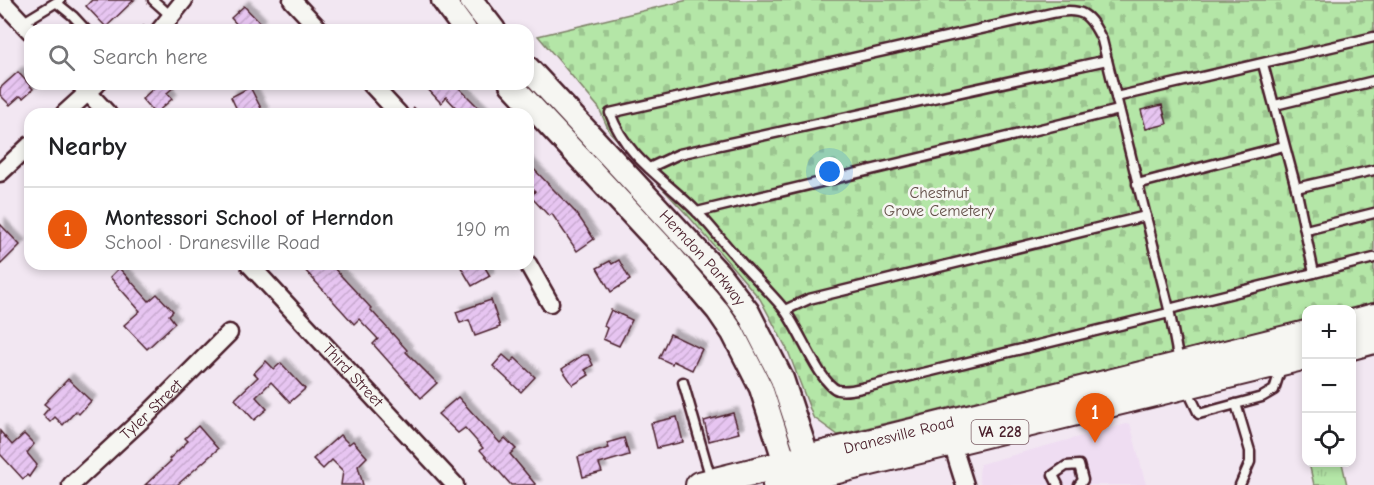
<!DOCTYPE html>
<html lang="en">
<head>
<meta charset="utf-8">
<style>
	:root { --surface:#fff; --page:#f2f2f2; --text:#202124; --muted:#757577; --line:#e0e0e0; --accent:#ea580c }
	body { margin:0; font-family:"Comic Neue",sans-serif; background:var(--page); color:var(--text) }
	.controls { position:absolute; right:18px; bottom:18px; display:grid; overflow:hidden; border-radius:12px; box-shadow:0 3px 9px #0003 }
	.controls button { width:54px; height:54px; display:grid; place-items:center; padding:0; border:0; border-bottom:2px solid var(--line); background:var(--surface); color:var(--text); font:30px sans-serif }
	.you { position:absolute; left:830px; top:172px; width:21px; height:21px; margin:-15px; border:4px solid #fff; border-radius:50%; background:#1a73e8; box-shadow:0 0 0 9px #1a73e833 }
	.badge { display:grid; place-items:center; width:39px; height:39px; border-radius:50%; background:var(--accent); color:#fff; font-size:20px; font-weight:700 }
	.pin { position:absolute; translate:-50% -50px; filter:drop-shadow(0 2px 3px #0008) }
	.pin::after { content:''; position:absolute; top:32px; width:21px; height:18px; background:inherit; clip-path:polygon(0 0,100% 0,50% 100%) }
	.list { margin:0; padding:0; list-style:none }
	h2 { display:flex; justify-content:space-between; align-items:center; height:78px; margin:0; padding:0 24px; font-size:26px }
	h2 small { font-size:20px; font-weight:400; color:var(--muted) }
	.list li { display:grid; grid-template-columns:39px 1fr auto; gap:18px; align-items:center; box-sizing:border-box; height:84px; padding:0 24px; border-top:2px solid var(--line) }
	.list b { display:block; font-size:22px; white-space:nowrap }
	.list p { margin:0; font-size:20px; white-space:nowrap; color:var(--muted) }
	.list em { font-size:20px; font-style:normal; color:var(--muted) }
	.icon { flex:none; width:33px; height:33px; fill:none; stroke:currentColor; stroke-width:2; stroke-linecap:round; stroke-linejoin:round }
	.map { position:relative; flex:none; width:1374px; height:485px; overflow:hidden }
	.search { position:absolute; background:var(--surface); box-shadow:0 3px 9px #0003; left:24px; top:24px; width:510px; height:66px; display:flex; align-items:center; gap:15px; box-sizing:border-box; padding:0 21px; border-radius:18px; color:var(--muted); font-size:22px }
	.panel { position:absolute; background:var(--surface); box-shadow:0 3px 9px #0003; left:24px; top:108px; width:510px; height:162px; border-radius:18px }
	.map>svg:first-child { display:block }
	.built { fill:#efddf2 }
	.cemetery { fill:url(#cemetery-stones); stroke:#7f8269; stroke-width:1.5 }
	.park { fill:url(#park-tufts); stroke:#7f8269; stroke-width:1.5 }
	.building { fill:url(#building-hatch); stroke:#4a1f2b; stroke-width:1.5; filter:url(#shadow) }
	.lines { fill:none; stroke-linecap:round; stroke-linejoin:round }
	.service-casing { stroke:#4a1f2b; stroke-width:13 }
	.minor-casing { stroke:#4a1f2b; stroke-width:21 }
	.secondary-casing { stroke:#4a1f2b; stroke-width:27 }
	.primary-casing { stroke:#4a1f2b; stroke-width:30 }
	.path { stroke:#4a1f2b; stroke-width:2; stroke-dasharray:6 4.5; stroke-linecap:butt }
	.service { stroke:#f6f6f2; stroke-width:8 }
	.minor { stroke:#f6f6f2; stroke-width:16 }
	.secondary { stroke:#f6f6f2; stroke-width:22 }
	.primary { stroke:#f6f6f2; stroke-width:26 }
	.labels { text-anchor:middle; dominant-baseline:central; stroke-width:5; stroke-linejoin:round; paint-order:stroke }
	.shield { fill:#f6f6f2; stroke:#7e6067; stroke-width:1.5 }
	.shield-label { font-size:15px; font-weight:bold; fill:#4a1f2b }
	.park-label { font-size:16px; fill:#64514a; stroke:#f6f6f2 }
	.street-label { font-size:16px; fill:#4a1f2b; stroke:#f6f6f2 }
</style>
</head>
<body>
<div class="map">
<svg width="1374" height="485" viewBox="0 0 1374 485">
	<defs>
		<pattern id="cemetery-stones" width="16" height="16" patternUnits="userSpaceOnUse" patternTransform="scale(1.5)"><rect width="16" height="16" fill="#b4e6a7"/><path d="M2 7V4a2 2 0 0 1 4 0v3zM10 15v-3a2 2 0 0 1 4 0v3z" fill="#9cc590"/></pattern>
		<pattern id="park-tufts" width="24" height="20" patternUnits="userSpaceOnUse" patternTransform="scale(1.5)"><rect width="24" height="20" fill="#b4e6a7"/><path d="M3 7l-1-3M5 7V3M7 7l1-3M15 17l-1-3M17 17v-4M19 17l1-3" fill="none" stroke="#9cc590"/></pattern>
		<pattern id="building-hatch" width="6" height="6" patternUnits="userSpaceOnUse" patternTransform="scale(1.5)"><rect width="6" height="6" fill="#e7c5f1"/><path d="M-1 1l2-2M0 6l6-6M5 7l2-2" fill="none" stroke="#c8a9cf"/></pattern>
		<filter id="shadow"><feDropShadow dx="5" dy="-5" stdDeviation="1.5" flood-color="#0004"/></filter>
	</defs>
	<rect width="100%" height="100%" fill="#f2e7f2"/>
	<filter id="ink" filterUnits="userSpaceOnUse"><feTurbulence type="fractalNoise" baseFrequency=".0167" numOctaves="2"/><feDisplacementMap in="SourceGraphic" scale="12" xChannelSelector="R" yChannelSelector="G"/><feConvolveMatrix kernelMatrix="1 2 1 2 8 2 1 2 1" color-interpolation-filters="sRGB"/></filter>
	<g filter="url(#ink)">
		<path class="built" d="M1130,423L1146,485H981L979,477L980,464Z"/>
		<path class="cemetery" d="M688,0H1374V303L1348,309L1306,310V320L838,435L813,417L788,351L760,299L691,219L609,131L599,108L538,36Z"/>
		<path class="park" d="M1309,463H1342L1347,485H1314Z"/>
		<g class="building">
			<path d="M92,0H134L106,27L86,6Z"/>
			<path d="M244,6L261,24L255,30H242L231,18Z"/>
			<path d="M18,72L33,89L23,98L20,96L10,105L0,95V88Z"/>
			<path d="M158,84H177L167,93L172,99L155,114L142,99Z"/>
			<path d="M423,84H455L485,114H462L446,97L441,103Z"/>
			<path d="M250,87L264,114H239L231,97Z"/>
			<path d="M1162,105L1167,124L1146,129L1141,110Z"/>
			<path d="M528,163L577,214L594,239L577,251L552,214L549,216L531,197L535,191L528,184Z"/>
			<path d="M0,224L20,245L0,265Z"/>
			<path d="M619,260L630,280L611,292L597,268L610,261L612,264Z"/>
			<path d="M310,264H330L371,308L370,309L407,350L406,352L437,383L421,398L373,344L378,339L359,319L354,324L304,269Z"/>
			<path d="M459,264H483L490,276L472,286Z"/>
			<path d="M119,268L149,301L157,294L173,311L169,315L175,323L147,349L124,325L140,311L110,277Z"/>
			<path d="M491,300L500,327L475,336L469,320L460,323L456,312Z"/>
			<path d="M611,310L632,320L619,346L603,339L607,328L604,326Z"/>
			<path d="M670,334L702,349L692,370L673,361L672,364L659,358Z"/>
			<path d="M503,355L511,362L515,358L535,377L521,392L493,366Z"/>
			<path d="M583,355H588L593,365L585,370L589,375L573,385L562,369Z"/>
			<path d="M266,361L274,369L281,363L305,389L290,402L271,382L256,397L267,409L254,420L235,399L258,377L254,373Z"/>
			<path d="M68,379L91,401L79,414L76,411L63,425L55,417L50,422L43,415L49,408L44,404Z"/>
			<path d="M458,397L500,443L505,438L516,449L510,454L536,485H511L480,450L483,448L465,428L458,433L438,414Z"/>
			<path d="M733,413L739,433L709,441L704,421Z"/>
			<path d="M677,417L683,442L657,448L651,423Z"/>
			<path d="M198,426L218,449L177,485H145L171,461L169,459L188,441L185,438Z"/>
			<path d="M0,431L12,445L24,434L34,444L27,453L37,465L29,477L27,475L23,479L0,454Z"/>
			<path d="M340,435L349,444L353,441L367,457L358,466L363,485H341L343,471L332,460L323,469L313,459Z"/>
			<path d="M624,438L629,455L599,464L602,472L583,477L578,457L609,448L607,443Z"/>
		</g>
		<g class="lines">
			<g class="service-casing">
				<g id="service">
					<path d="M153,0L171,16"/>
					<path d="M57,3L73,16L86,30"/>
					<path d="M22,23L60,0"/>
					<path d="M1263,64L1296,188L1314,273"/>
					<path d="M1116,97L1374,37"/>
					<path d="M1275,105L1374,81"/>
					<path d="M649,168L679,154L1107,60"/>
					<path d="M1137,184L1284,146"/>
					<path d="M1296,188L1374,170"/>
					<path d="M697,212L1119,110"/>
					<path d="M1306,230L1374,213"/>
					<path d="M1169,309L1374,258"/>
					<path d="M785,310L809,299L1146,216"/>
					<path d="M1169,313L866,387C857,389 847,392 838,390C820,385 798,326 783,308C767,289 749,272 733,253C721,240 710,225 697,212C665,179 627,159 610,113L1052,13C1082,7 1089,13 1102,40L1169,309L1179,362"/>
					<path d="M683,382L711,479"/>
					<path d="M1187,389L1199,414L1262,397L1274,390L1281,368"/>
					<path d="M1236,404L1250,451V462L1240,485"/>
					<path d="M1058,485L1053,475L1066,466L1079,465L1083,480L1079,485"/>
				</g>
			</g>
			<g class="minor-casing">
				<g id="minor">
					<path d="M1,0L30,31"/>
					<path d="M292,0L320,30"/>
					<path d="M160,30L184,0"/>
					<path d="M80,84L108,114"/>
					<path d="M371,84L399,114"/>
					<path d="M64,114L97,84"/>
					<path d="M0,173L30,145"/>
					<path id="s1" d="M249,264L455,485"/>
					<path d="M528,264L550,303"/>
					<path d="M949,434L965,485"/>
					<path id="s2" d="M71,485L149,413L229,333"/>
				</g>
			</g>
			<g class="secondary-casing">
				<g id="secondary">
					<path d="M443,0L465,30"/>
					<path d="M471,0L494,30"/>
					<path id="s3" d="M528,68L719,274L748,312L782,379L814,476"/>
					<path d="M511,84L673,258L718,311L733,333L761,388L791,481"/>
				</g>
			</g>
			<g class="primary-casing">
				<g id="primary">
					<path d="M1352,323L1374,317"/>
					<path d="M1352,346L1374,340"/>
					<path id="s4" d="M699,485L1306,334"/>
					<path d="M776,485L1306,356"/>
				</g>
			</g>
			<g class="path">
				<path d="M140,30L147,23"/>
				<path d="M413,107L420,114"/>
			</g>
			<use href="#service" class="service"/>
			<use href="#minor" class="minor"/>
			<use href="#secondary" class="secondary"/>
			<use href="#primary" class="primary"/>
		</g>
	</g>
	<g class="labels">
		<rect class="shield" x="971.5" y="420" width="57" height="24" rx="4.5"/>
		<g class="shield-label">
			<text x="1000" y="432">VA 228</text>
		</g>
		<g class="park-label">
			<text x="939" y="193">Chestnut<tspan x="939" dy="18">Grove Cemetery</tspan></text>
		</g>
		<g class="street-label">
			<text stroke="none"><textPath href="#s3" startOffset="258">Herndon Parkway</textPath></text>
			<text stroke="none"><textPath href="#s1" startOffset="152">Third Street</textPath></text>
			<text stroke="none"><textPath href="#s2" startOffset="110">Tyler Street</textPath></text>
			<text stroke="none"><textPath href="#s4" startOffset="206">Dranesville Road</textPath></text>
		</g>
	</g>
</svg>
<div class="controls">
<button>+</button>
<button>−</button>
<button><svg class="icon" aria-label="locate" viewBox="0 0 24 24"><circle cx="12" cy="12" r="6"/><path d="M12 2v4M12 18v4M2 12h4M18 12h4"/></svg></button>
</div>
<div class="you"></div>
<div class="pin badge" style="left:1095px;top:443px">1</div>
<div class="search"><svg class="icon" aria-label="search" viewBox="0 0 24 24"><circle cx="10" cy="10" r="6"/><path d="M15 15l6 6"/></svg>Search here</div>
<section class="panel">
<h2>Nearby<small></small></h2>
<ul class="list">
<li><span class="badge">1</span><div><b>Montessori School of Herndon</b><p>School · Dranesville Road</p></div><em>190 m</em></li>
</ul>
</section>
</div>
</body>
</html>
